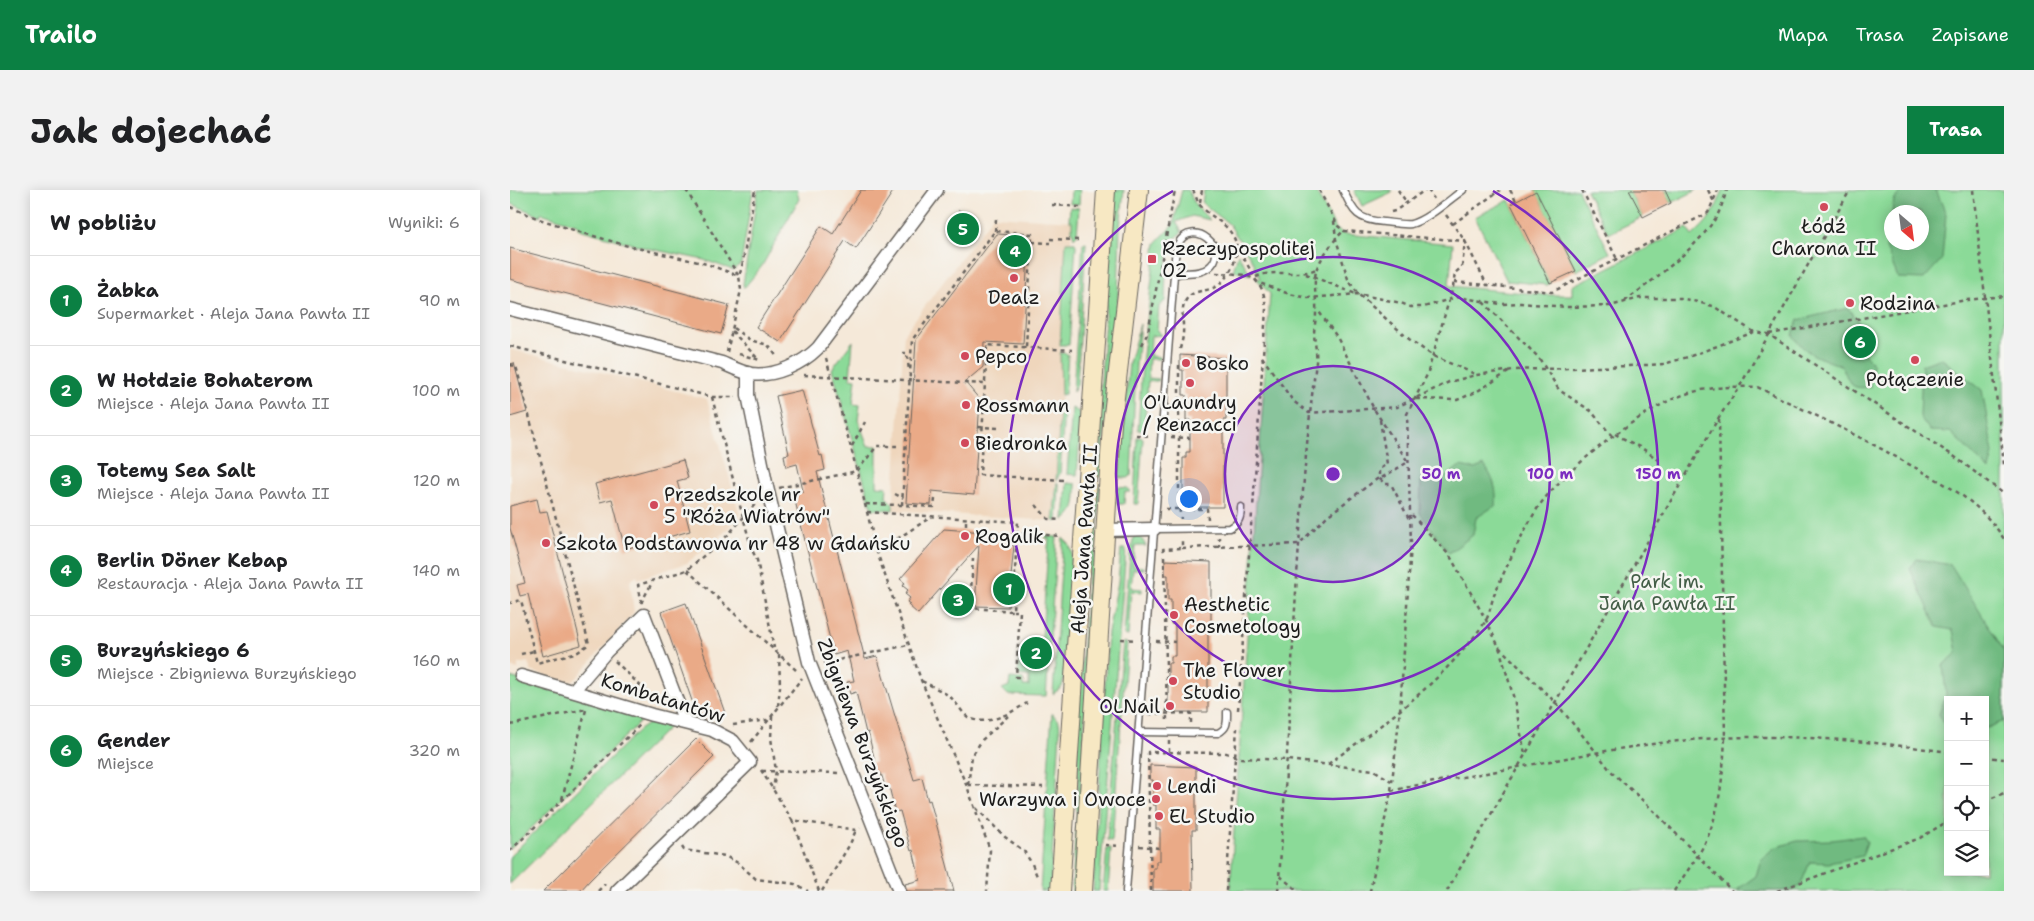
<!DOCTYPE html>
<html lang="pl">
<head>
<meta charset="utf-8">
<style>
	:root { --surface:#fff; --page:#f2f2f2; --text:#202124; --muted:#757577; --line:#e0e0e0; --accent:#0b8043 }
	body { margin:0; font-family:"Shantell Sans",sans-serif; background:var(--page); color:var(--text) }
	.controls { position:absolute; right:15px; bottom:15px; display:grid; overflow:hidden; border-radius:0px; box-shadow:0 2px 12px #0003 }
	.controls button { width:45px; height:45px; display:grid; place-items:center; padding:0; border:0; border-bottom:1px solid var(--line); background:var(--surface); color:var(--text); font:25px sans-serif }
	.compass { position:absolute; left:1374px; top:15px; width:45px; height:45px; border-radius:50%; background:var(--surface); box-shadow:0 2px 12px #0003; rotate:152deg }
	.you { position:absolute; left:678px; top:308px; width:18px; height:18px; margin:-12px; border:4px solid #fff; border-radius:50%; background:#1a73e8; box-shadow:0 0 0 8px #1a73e833 }
	.badge { display:grid; place-items:center; width:32px; height:32px; border-radius:50%; background:var(--accent); color:#fff; font-size:16px; font-weight:700 }
	.pin { position:absolute; translate:-50% -50%; border:2px solid #fff; box-shadow:0 1px 5px #0006 }
	.list { margin:0; padding:0; list-style:none }
	h2 { display:flex; justify-content:space-between; align-items:center; height:65px; margin:0; padding:0 20px; font-size:21px }
	h2 small { font-size:16px; font-weight:400; color:var(--muted) }
	.list li { display:grid; grid-template-columns:32px 1fr auto; gap:15px; align-items:center; box-sizing:border-box; height:90px; padding:0 20px; border-top:1px solid var(--line) }
	.list b { display:block; font-size:19px; white-space:nowrap }
	.list p { margin:0; font-size:16px; white-space:nowrap; color:var(--muted) }
	.list em { font-size:16px; font-style:normal; color:var(--muted) }
	.icon { flex:none; width:28px; height:28px; fill:none; stroke:currentColor; stroke-width:2; stroke-linecap:round; stroke-linejoin:round }
	.map { position:relative; flex:none; width:1494px; height:701px; overflow:hidden; border-radius:0px }
	header { display:flex; align-items:center; gap:30px; box-sizing:border-box; height:70px; padding:0 25px; background:var(--accent); color:#fff }
	header strong { font-size:24px }
	nav { display:flex; gap:28px; margin-inline-start:auto; font-size:18px }
	.intro { display:flex; align-items:center; justify-content:space-between; box-sizing:border-box; height:120px; padding:0 30px }
	h1 { margin:0; font-size:35px }
	.button { padding:12px 22px; border-radius:0px; background:var(--accent); color:#fff; font-size:18px; font-weight:700 }
	main { display:flex; gap:30px; padding:0 30px }
	aside { flex:1; background:var(--surface); border-radius:0px; box-shadow:0 2px 12px #0003 }
	.map>svg:first-child { display:block }
	.built { fill:#efd6bc }
	.green { fill:#8bda98; stroke:#547b5a; fill-rule:evenodd }
	.forest { fill:#70ba80; stroke:#466b4e }
	.building { fill:#eaaa87 }
	.lines { fill:none; stroke-linecap:round; stroke-linejoin:round }
	.lane-casing { stroke:#68645e; stroke-width:9 }
	.street-casing { stroke:#68645e; stroke-width:15 }
	.secondary-casing { stroke:#68645e; stroke-width:20 }
	.path { stroke:#68645e; stroke-width:2.5; stroke-dasharray:4 4; stroke-linecap:butt }
	.lane { stroke:#fff; stroke-width:6 }
	.street { stroke:#fff; stroke-width:12 }
	.secondary { stroke:#f7e8c3; stroke-width:18 }
	.ring { fill:none; stroke:#7b2cbf; stroke-width:2.5 }
	.poi-dot { fill:#d1495b; stroke:#f6f6f2; stroke-width:2 }
	.labels { text-anchor:middle; dominant-baseline:central; stroke-width:5; stroke-linejoin:round; paint-order:stroke }
	.poi-label { font-size:19px; fill:#1c1c1c; stroke:#f6f6f2; text-anchor:start }
	.street-label { font-size:19px; fill:#1c1c1c; stroke:#f6f6f2 }
	.park-label { font-size:19px; fill:#435e47; stroke:#f6f6f2 }
	.centre { fill:#7b2cbf; stroke:#f6f6f2; stroke-width:2.5 }
	.ring-label { font-size:15px; text-anchor:middle; font-weight:bold; fill:#7b2cbf; stroke:#f6f6f2; stroke-width:5; stroke-linejoin:round; paint-order:stroke }
</style>
</head>
<body>
<header>
<strong>Trailo</strong>
<nav><a>Mapa</a><a>Trasa</a><a>Zapisane</a></nav>
</header>
<div class="intro"><h1>Jak dojechać</h1><a class="button">Trasa</a></div>
<main>
<aside>
<h2>W pobliżu<small>Wyniki: 6</small></h2>
<ul class="list">
<li><span class="badge">1</span><div><b>Żabka</b><p>Supermarket · Aleja Jana Pawła II</p></div><em>90 m</em></li>
<li><span class="badge">2</span><div><b>W Hołdzie Bohaterom</b><p>Miejsce · Aleja Jana Pawła II</p></div><em>100 m</em></li>
<li><span class="badge">3</span><div><b>Totemy Sea Salt</b><p>Miejsce · Aleja Jana Pawła II</p></div><em>120 m</em></li>
<li><span class="badge">4</span><div><b>Berlin Döner Kebap</b><p>Restauracja · Aleja Jana Pawła II</p></div><em>140 m</em></li>
<li><span class="badge">5</span><div><b>Burzyńskiego 6</b><p>Miejsce · Zbigniewa Burzyńskiego</p></div><em>160 m</em></li>
<li><span class="badge">6</span><div><b>Gender</b><p>Miejsce</p></div><em>320 m</em></li>
</ul>
</aside>
<div class="map">
<svg width="1494" height="701" viewBox="0 0 1494 701">
	<rect width="100%" height="100%" fill="#f6f6f2"/>
	<filter id="ink" filterUnits="userSpaceOnUse"><feTurbulence type="fractalNoise" baseFrequency=".02" numOctaves="2"/><feDisplacementMap in="SourceGraphic" scale="10" xChannelSelector="R" yChannelSelector="G"/><feConvolveMatrix kernelMatrix="1 2 1 2 8 2 1 2 1" color-interpolation-filters="sRGB"/></filter>
	<filter id="wash" filterUnits="userSpaceOnUse"><feTurbulence type="fractalNoise" baseFrequency=".0096" numOctaves="4" result="noise"/><feDisplacementMap in="SourceGraphic" scale="20" xChannelSelector="R" yChannelSelector="G"/><feGaussianBlur stdDeviation="1.12" result="paint"/><feColorMatrix in="noise" values="0 0 0 0 0 0 0 0 0 0 0 0 0 0 0 0 0 1.4 0 .05"/><feComposite in="paint" operator="in"/></filter>
	<g filter="url(#wash)">
		<rect width="100%" height="100%" fill="#f5e9d9"/>
		<g class="built">
			<path d="M483,26L562,31L561,52H556L550,155L551,205L543,331L383,320L394,144Z"/>
			<path d="M0,159L197,209L230,325L216,341L177,373L128,389L127,386L120,391L124,422L65,490L56,492L21,481L18,472L8,474V479L0,477Z"/>
		</g>
		<g class="green">
			<path d="M0,0H243L231,74L223,80L194,70L136,58L69,39V35L31,23L30,26L0,13Z"/>
			<path d="M248,0H287L289,9L252,76L234,98L233,94Z"/>
			<path d="M561,0H570L569,14H560Z"/>
			<path d="M603,0H614L610,37L608,108L591,287L585,286Z"/>
			<path d="M672,0H678L686,16L700,30L682,26L666,32L672,42C654,53 656,91 655,111L649,116L647,141L652,145L641,146L640,166L650,167V169H639L638,188L649,189L648,191H638L634,241L628,240L632,174L646,53L663,35Z"/>
			<path d="M694,0H805L826,39L834,44L943,54L939,96L1037,105H1062V96L1177,38L1182,46C1200,30 1204,23 1213,0H1494V701H720L760,104L747,89L750,88L744,76L745,75L719,34L692,13ZM1382,22H1412V52H1382ZM1438,510H1475V682H1438Z"/>
			<path d="M844,0H881L882,2L852,16Z"/>
			<path d="M1025,0H1068L1100,63L1066,81Z"/>
			<path d="M1076,0H1119L1133,27L1098,44Z"/>
			<path d="M1155,0H1187L1161,13Z"/>
			<path d="M999,10L1040,93L1038,95L997,91L965,27Z"/>
			<path d="M560,17L569,18L567,45L564,48L562,40V31H559Z"/>
			<path d="M556,52H564L566,55L559,155H550Z"/>
			<path d="M573,53H576L567,194L563,202Z"/>
			<path d="M728,64L741,85L723,81Z"/>
			<path d="M630,134L626,174L621,286L618,288H609L619,173Z"/>
			<path d="M343,151L340,188L346,189L343,214L350,215L348,230L358,256H367V296L377,297L376,307L383,314V320L362,319L322,179Z"/>
			<path d="M550,163H556L558,165L555,204L551,205Z"/>
			<path d="M554,218L550,283L546,291L550,219Z"/>
			<path d="M562,218L569,222L571,230L567,285L557,284Z"/>
			<path d="M627,247L633,248L628,314H624Z"/>
			<path d="M547,292L549,296L547,331H543Z"/>
			<path d="M557,293L566,294C566,308 567,322 554,330Z"/>
			<path d="M584,296H590L573,557L566,701H562L568,601L567,547Z"/>
			<path d="M608,297L617,298L620,300V302H615L614,314H607Z"/>
			<path d="M536,346L547,347L539,462H531L538,358L539,349H536Z"/>
			<path d="M624,346L631,348L636,356H625L623,376L634,377V379H623L621,398L632,399V402L621,401L618,446L614,445L620,364Z"/>
			<path d="M553,348L559,354L562,362L554,488L552,497L543,504Z"/>
			<path d="M611,359H616L589,701H583L598,442L608,392Z"/>
			<path d="M613,452L617,453L602,651L597,650Z"/>
			<path d="M509,465H520L530,473L531,465H539L536,506L498,505L492,499L499,496L500,488L513,489V496H519V486L508,485Z"/>
			<path d="M0,487L132,525V530L0,659Z"/>
			<path d="M542,523L549,532L550,541L540,701H530Z"/>
			<path d="M145,529L162,534L0,694V666L129,540Z"/>
			<path d="M597,658H601L598,701H593Z"/>
		</g>
		<g class="forest">
			<path d="M1392,0H1426L1436,24L1432,69L1414,89L1388,88L1376,58L1381,23L1382,52H1412V22H1382L1384,10Z"/>
			<path d="M1338,118L1351,135L1352,160L1363,175L1360,197C1339,200 1340,193 1332,176C1311,168 1295,165 1283,145L1288,130Z"/>
			<path d="M1431,168L1472,200L1483,263L1479,280L1440,242L1420,241L1410,227L1412,175Z"/>
			<path d="M974,275C984,289 987,299 986,315L966,328L963,345L939,363L910,323L911,289C933,293 933,288 950,276L965,279Z"/>
			<path d="M1407,369L1441,375L1491,456L1494,462V531L1475,539V510H1438V541L1429,524L1436,505L1433,475L1447,463L1443,440L1427,437L1400,379Z"/>
			<path d="M1353,646L1357,652L1352,666L1319,673L1300,672L1291,694L1282,701H1229L1228,699L1246,686L1251,669L1264,658L1287,651L1322,650Z"/>
		</g>
		<g id="blocks">
			<g class="building">
				<path d="M351,0H384L346,59L335,51L270,152L246,137L311,36L323,44Z"/>
				<path d="M1119,0H1155L1161,13L1133,27Z"/>
				<path d="M1026,1L1066,81L1040,93L1001,14Z"/>
				<path d="M448,32L460,33L459,45L447,44Z"/>
				<path d="M487,44L519,46L513,154L474,152L473,177L455,192L470,210L464,305L422,301L421,315L396,313L406,150Z"/>
				<path d="M0,58L219,115L211,144L0,89Z"/>
				<path d="M670,165L716,168V230H713V317H673V268H676V262H680V230H676V205H673V180H670Z"/>
				<path d="M4,173L17,222L0,227V174Z"/>
				<path d="M292,200L310,266L312,265L315,280L307,282L355,469L367,466L404,590L412,588L418,611L420,610L444,701H397L395,694L410,690L403,660L401,661L390,621L385,622L379,596L375,597L371,583L363,585L360,574L365,572L358,542L356,543L346,502L340,504L337,492L344,491L337,461L324,465L283,303L293,301L287,274L276,277L274,265L279,264L266,206Z"/>
				<path d="M173,270L178,288L167,291L180,341L115,359L102,309L90,312L85,294Z"/>
				<path d="M27,309L30,322L37,321L71,455L33,466L18,404L10,406L7,395L15,393L0,338V316Z"/>
				<path d="M434,339L502,344L501,355H504L498,417L465,416L469,355L408,424L398,415L400,414L397,412L400,408L395,404L398,400L393,396L395,393L390,389Z"/>
				<path d="M655,370L701,372V435H698V522H658V473H661V466H665V435L661,434V410H658V385H655Z"/>
				<path d="M176,413L215,523L195,530L188,528L151,422Z"/>
				<path d="M186,549L204,567L80,690L70,701H33Z"/>
				<path d="M640,575L686,577V640H682L683,701H643V678H646V671H650V639H646V615H643V590H640Z"/>
			</g>
		</g>
	</g>
	<g filter="url(#ink)">
		<use href="#blocks" fill-opacity="0" stroke="#68645e" stroke-width="1"/>
		<g class="lines">
			<g class="lane-casing">
				<g id="lane">
					<path d="M833,0C844,23 847,30 874,32C883,33 893,35 901,34C917,30 939,10 953,0"/>
					<path d="M644,339L720,338C729,333 731,328 731,317"/>
					<path d="M628,542L708,543C718,538 717,532 717,522"/>
					<path d="M616,701L664,85C665,75 664,62 668,54C682,26 723,60 698,78C689,85 675,81 664,85"/>
				</g>
			</g>
			<g class="street-casing">
				<g id="street">
					<path d="M0,119L212,173C221,177 231,182 241,184C265,187 292,174 308,158L427,0"/>
					<path d="M238,183V205L256,293L299,472L389,701"/>
					<path d="M595,340L644,339"/>
					<path d="M11,486L142,525L202,540L223,551L240,572L107,701"/>
					<path d="M63,501L96,462L134,425L175,532"/>
				</g>
			</g>
			<g class="secondary-casing">
				<g id="secondary">
					<path d="M550,701L596,0"/>
					<path d="M573,701L602,233L629,0"/>
				</g>
			</g>
			<g class="path">
				<path d="M176,0L228,85"/>
				<path d="M809,0L828,36L834,41L955,51L952,77L945,83L943,97L917,185L897,224L901,354L890,521L881,601L860,701"/>
				<path d="M888,0L897,13"/>
				<path d="M918,0L924,9"/>
				<path d="M1000,0L1006,11"/>
				<path d="M1072,0L1107,69"/>
				<path d="M1198,0L1204,12"/>
				<path d="M1463,0L1494,275"/>
				<path d="M690,12L692,0"/>
				<path d="M542,15L571,17"/>
				<path d="M0,17L29,29L70,42L118,56L197,74L229,86"/>
				<path d="M881,22L885,21L915,0"/>
				<path d="M936,25L955,51L977,95L1042,102L1198,23L1208,0"/>
				<path d="M824,31L826,49L838,89L848,104L899,149L923,166L965,184"/>
				<path d="M943,34L990,0"/>
				<path d="M443,39L450,20"/>
				<path d="M485,41L486,29"/>
				<path d="M540,49L569,50"/>
				<path d="M522,52L540,53"/>
				<path d="M726,54L747,92L779,104L798,108L848,104L891,113L901,117H914L947,107L991,114L1011,113L1056,117L1100,116L1130,108H1171L1203,116L1244,142"/>
				<path d="M706,83C738,84 753,83 756,119L743,318"/>
				<path d="M796,84L846,104"/>
				<path d="M746,87C765,78 788,88 806,79"/>
				<path d="M944,92L977,95"/>
				<path d="M1115,111C1142,91 1184,60 1203,32C1210,23 1213,11 1217,0"/>
				<path d="M973,112L1029,168L1049,200L1081,221L1102,246"/>
				<path d="M223,138L240,150L258,155L268,168"/>
				<path d="M222,141L248,169"/>
				<path d="M1259,144L1457,110L1494,106"/>
				<path d="M632,155L638,142L665,0"/>
				<path d="M0,156L202,207H226"/>
				<path d="M670,159C671,154 673,149 673,144C674,133 670,120 676,110C682,100 693,102 703,98C717,92 730,68 726,53C720,33 700,28 689,14C687,10 685,4 683,0"/>
				<path d="M217,162L231,100L229,86L232,77L245,0"/>
				<path d="M392,163H397L399,181"/>
				<path d="M229,164L250,170"/>
				<path d="M752,167L783,211L799,223L887,217L939,192L966,185L1003,180L1118,176L1154,174L1178,167L1244,142L1258,144L1445,267L1494,304"/>
				<path d="M316,168L341,258L355,314L392,315"/>
				<path d="M0,175L6,176L79,454L68,462L27,473L11,410L0,413"/>
				<path d="M669,175V317L671,329"/>
				<path d="M294,185L475,194"/>
				<path d="M202,207L226,301L242,360L247,370L264,458"/>
				<path d="M906,209L947,210L966,202L1000,181"/>
				<path d="M870,230L877,274L869,279V288L875,294H881L900,331"/>
				<path d="M468,237L490,238"/>
				<path d="M1105,244L1133,259L1149,270"/>
				<path d="M626,245L641,246"/>
				<path d="M661,247L680,248"/>
				<path d="M342,256L355,232"/>
				<path d="M553,290L470,285L477,155L562,160"/>
				<path d="M269,298L347,281L367,256H387"/>
				<path d="M385,304L393,308"/>
				<path d="M425,309L424,317L392,315L402,150L485,41L522,44L516,157"/>
				<path d="M355,314L367,362L411,490L458,599L480,660L477,701"/>
				<path d="M526,315L538,329L551,330"/>
				<path d="M656,319H697L698,329"/>
				<path d="M357,322L508,332L507,343"/>
				<path d="M902,325L940,366L976,430L989,457L1004,509L1015,564"/>
				<path d="M456,343V330"/>
				<path d="M672,358L789,354L817,326L867,289L873,287L898,272L864,219L827,147L807,119"/>
				<path d="M709,358V347"/>
				<path d="M654,361L653,359L672,358V349"/>
				<path d="M367,362L421,327"/>
				<path d="M654,366L657,533"/>
				<path d="M463,368L460,418L503,421L507,343L550,346"/>
				<path d="M177,380L286,480"/>
				<path d="M131,413L143,391"/>
				<path d="M132,413L128,395L177,380L218,345L247,312"/>
				<path d="M503,421H510L506,487H513"/>
				<path d="M611,449L626,450"/>
				<path d="M646,451L665,452"/>
				<path d="M989,457L1046,513L1087,563L1100,580L1146,623L1222,701"/>
				<path d="M507,463H522L529,469V464H542"/>
				<path d="M11,464L24,461"/>
				<path d="M105,471L146,511"/>
				<path d="M314,473L398,455"/>
				<path d="M412,491C421,496 431,500 439,506C447,512 450,521 458,527C476,538 502,522 517,513"/>
				<path d="M268,516L270,497L269,463"/>
				<path d="M728,520L742,323"/>
				<path d="M639,524L681,523V533"/>
				<path d="M262,526L261,548L266,581L263,599"/>
				<path d="M0,535L76,519"/>
				<path d="M223,535L257,530"/>
				<path d="M241,552L292,488"/>
				<path d="M659,562V551"/>
				<path d="M1475,567L1494,569"/>
				<path d="M818,574C875,533 934,491 975,432C980,424 981,412 985,403C997,375 1011,345 1027,319C1050,283 1135,216 1176,204C1198,197 1224,196 1247,197C1296,221 1346,244 1393,271C1433,293 1468,309 1494,349"/>
				<path d="M251,580L282,630L346,640L350,638"/>
				<path d="M252,581L330,583"/>
				<path d="M458,595L462,566L472,550L498,526"/>
				<path d="M458,595L533,597"/>
				<path d="M881,601C918,592 955,587 993,580C1051,569 1110,557 1169,551C1258,542 1349,549 1438,562"/>
				<path d="M52,609L76,520"/>
				<path d="M1475,611L1494,603"/>
				<path d="M466,618L495,647L514,661L522,674L527,686"/>
				<path d="M282,630L309,701"/>
				<path d="M595,655L611,656"/>
				<path d="M629,656L650,658"/>
				<path d="M172,657L174,660L215,666L228,673L246,689L285,694L298,701"/>
				<path d="M0,661L130,535"/>
				<path d="M770,686L788,701"/>
				<path d="M88,701L95,694"/>
				<path d="M312,701L340,654L346,640"/>
				<path d="M641,701L638,562L716,563L731,568L777,570L864,580L881,591"/>
				<path d="M716,701L727,538"/>
				<path d="M768,701C782,525 784,347 806,172C807,163 805,154 804,145C804,138 806,130 806,123C807,109 803,96 806,81C808,72 826,46 834,41"/>
				<path d="M937,701L1209,227L1230,196L1340,0"/>
				<path d="M1164,701C1172,688 1182,675 1190,662C1210,628 1213,586 1215,548L1209,229"/>
				<path d="M1267,701L1410,648L1438,631"/>
			</g>
			<use href="#lane" class="lane"/>
			<use href="#street" class="street"/>
			<use href="#secondary" class="secondary"/>
		</g>
	</g>
	<circle cx="823" cy="284" r="108" fill="#7b2cbf" fill-opacity=".12"/>
	<g class="ring">
		<circle cx="823" cy="284" r="108"/>
		<circle cx="823" cy="284" r="217"/>
		<path d="M983 1A325 325 0 1 1 663 1"/>
	</g>
	<g class="poi-dot">
		<circle cx="1314" cy="17" r="5"/>
		<rect x="637" y="64" width="10" height="10" rx="2.5"/>
		<circle cx="504" cy="88" r="5"/>
		<circle cx="1340" cy="113" r="5"/>
		<circle cx="455" cy="166" r="5"/>
		<circle cx="1405" cy="170" r="5"/>
		<circle cx="676" cy="173" r="5"/>
		<circle cx="680" cy="193" r="5"/>
		<circle cx="456" cy="215" r="5"/>
		<circle cx="455" cy="253" r="5"/>
		<circle cx="144" cy="315" r="5"/>
		<circle cx="455" cy="346" r="5"/>
		<circle cx="36" cy="353" r="5"/>
		<circle cx="664" cy="425" r="5"/>
		<circle cx="663" cy="491" r="5"/>
		<circle cx="660" cy="516" r="5"/>
		<circle cx="647" cy="596" r="5"/>
		<circle cx="646" cy="609" r="5"/>
		<circle cx="649" cy="626" r="5"/>
	</g>
	<g class="labels">
		<g class="poi-label">
			<text x="1314" y="36" text-anchor="middle">Łódź<tspan x="1314" dy="22">Charona II</tspan></text>
			<text x="652" y="58">Rzeczypospolitej<tspan x="652" dy="22">02</tspan></text>
			<text x="504" y="107" text-anchor="middle">Dealz</text>
			<text x="1350" y="113">Rodzina</text>
			<text x="465" y="166">Pepco</text>
			<text x="686" y="173">Bosko</text>
			<text x="1405" y="189" text-anchor="middle">Połączenie</text>
			<text x="680" y="212" text-anchor="middle">O'Laundry<tspan x="680" dy="22">/ Renzacci</tspan></text>
			<text x="466" y="215">Rossmann</text>
			<text x="465" y="253">Biedronka</text>
			<text x="154" y="304">Przedszkole nr<tspan x="154" dy="22">5 "Róża Wiatrów"</tspan></text>
			<text x="465" y="346">Rogalik</text>
			<text x="46" y="353">Szkoła Podstawowa nr 48 w Gdańsku</text>
			<text x="674" y="414">Aesthetic<tspan x="674" dy="22">Cosmetology</tspan></text>
			<text x="673" y="480">The Flower<tspan x="673" dy="22">Studio</tspan></text>
			<text x="650" y="516" text-anchor="end">OLNail</text>
			<text x="657" y="596">Lendi</text>
			<text x="636" y="609" text-anchor="end">Warzywa i Owoce</text>
			<text x="659" y="626">EL Studio</text>
		</g>
		<g class="street-label">
			<text transform="translate(574 349) rotate(-86)">Aleja Jana Pawła II</text>
			<text transform="translate(153 508) rotate(17)">Kombatantów</text>
			<text transform="translate(353 553) rotate(69)">Zbigniewa Burzyńskiego</text>
		</g>
		<g class="park-label">
			<text x="1157" y="391">Park im.<tspan x="1157" dy="22">Jana Pawła II</tspan></text>
		</g>
	</g>
	<circle cx="823" cy="284" r="8" class="centre"/>
	<g class="ring-label">
		<text x="931" y="289">50 m</text>
		<text x="1040" y="289">100 m</text>
		<text x="1148" y="289">150 m</text>
	</g>
</svg>
<div class="controls">
<button>+</button>
<button>−</button>
<button><svg class="icon" aria-label="locate" viewBox="0 0 24 24"><circle cx="12" cy="12" r="6"/><path d="M12 2v4M12 18v4M2 12h4M18 12h4"/></svg></button>
<button><svg class="icon" aria-label="layers" viewBox="0 0 24 24"><path d="M12 4l9 5-9 5-9-5zM3 14l9 5 9-5"/></svg></button>
</div>
<svg class="compass" viewBox="-18 -18 36 36"><path d="M0-13l5 13h-10z" fill="#e53935"/><path d="M0 13l5-13h-10z" fill="#757577"/></svg>
<div class="you"></div>
<div class="pin badge" style="left:499px;top:399px">1</div>
<div class="pin badge" style="left:526px;top:463px">2</div>
<div class="pin badge" style="left:448px;top:410px">3</div>
<div class="pin badge" style="left:505px;top:61px">4</div>
<div class="pin badge" style="left:453px;top:39px">5</div>
<div class="pin badge" style="left:1350px;top:152px">6</div>
</div>
</main>
</body>
</html>
